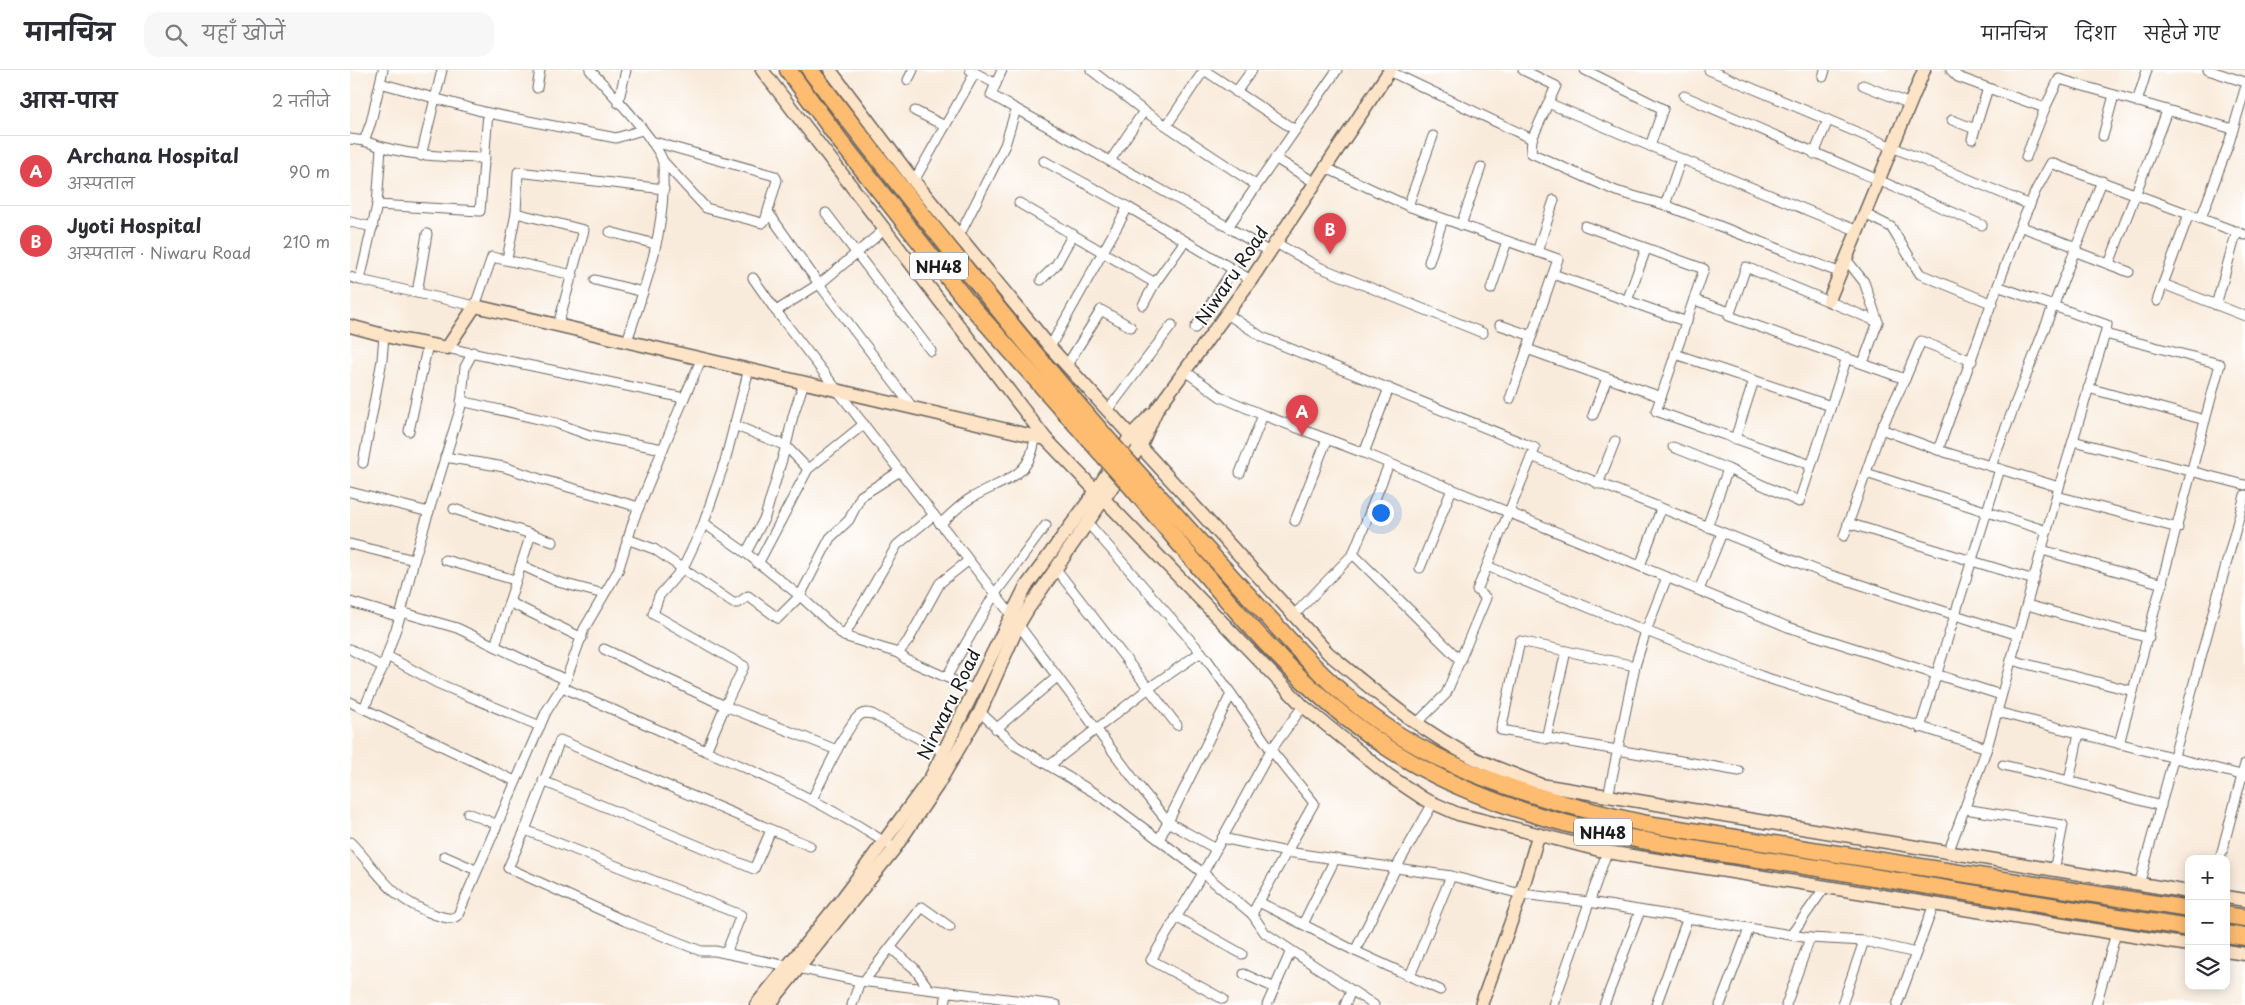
<!DOCTYPE html>
<html lang="hi">
<head>
<meta charset="utf-8">
<style>
	:root { --surface:#fff; --page:#f7f7f7; --text:#2b2b33; --muted:#7c7c81; --line:#e1e1e2; --accent:#b45309 }
	body { margin:0; font-family:"Playpen Sans","Playpen Sans Deva",sans-serif; background:var(--page); color:var(--text) }
	.controls { position:absolute; right:15px; bottom:15px; display:grid; overflow:hidden; border-radius:10px; box-shadow:0 2px 12px #0003 }
	.controls button { width:45px; height:45px; display:grid; place-items:center; padding:0; border:0; border-bottom:1px solid var(--line); background:var(--surface); color:var(--text); font:25px sans-serif }
	.you { position:absolute; left:1030px; top:442px; width:18px; height:18px; margin:-12px; border:4px solid #fff; border-radius:50%; background:#1a73e8; box-shadow:0 0 0 8px #1a73e833 }
	.badge { display:grid; place-items:center; width:32px; height:32px; border-radius:50%; background:var(--accent); color:#fff; font-size:16px; font-weight:700 }
	.pin { position:absolute; translate:-50% -41px; filter:drop-shadow(0 1px 2px #0008) }
	.pin::after { content:''; position:absolute; top:26px; width:18px; height:15px; background:inherit; clip-path:polygon(0 0,100% 0,50% 100%) }
	.list { margin:0; padding:0; list-style:none }
	h2 { display:flex; justify-content:space-between; align-items:center; height:65px; margin:0; padding:0 20px; font-size:21px }
	h2 small { font-size:16px; font-weight:400; color:var(--muted) }
	.list li { display:grid; grid-template-columns:32px 1fr auto; gap:15px; align-items:center; box-sizing:border-box; height:70px; padding:0 20px; border-top:1px solid var(--line) }
	.list b { display:block; font-size:19px; white-space:nowrap }
	.list p { margin:0; font-size:16px; white-space:nowrap; color:var(--muted) }
	.list em { font-size:16px; font-style:normal; color:var(--muted) }
	.icon { flex:none; width:28px; height:28px; fill:none; stroke:currentColor; stroke-width:2; stroke-linecap:round; stroke-linejoin:round }
	.map { position:relative; flex:none; width:1895px; height:935px; overflow:hidden }
	header { display:flex; align-items:center; gap:30px; box-sizing:border-box; height:70px; padding:0 25px; background:var(--surface); border-bottom:1px solid var(--line) }
	header strong { font-size:24px }
	nav { display:flex; gap:28px; margin-inline-start:auto; font-size:18px }
	.search { width:350px; height:45px; background:var(--page); display:flex; align-items:center; gap:12px; box-sizing:border-box; padding:0 18px; border-radius:15px; color:var(--muted); font-size:19px }
	main { display:flex }
	aside { flex:1; background:var(--surface) }
	.map>svg:first-child { display:block }
	.lines { fill:none; stroke-linecap:round; stroke-linejoin:round }
	.street-casing { stroke:#69645f; stroke-width:11 }
	.secondary-casing { stroke:#69645f; stroke-width:15 }
	.highway-casing { stroke:#69645f; stroke-width:19 }
	.street { stroke:#fff; stroke-width:9 }
	.secondary { stroke:#fee4c6; stroke-width:12 }
	.highway { stroke:#fdbc70; stroke-width:16 }
	.highway-bridge-casing { stroke:#69645f; stroke-width:19; stroke-linecap:butt }
	.highway-bridge { stroke:#fdbc70; stroke-width:16 }
	.labels { text-anchor:middle; dominant-baseline:central; stroke-width:4; stroke-linejoin:round; paint-order:stroke }
	.shield { fill:#fff; stroke:#606060; stroke-width:1 }
	.shield-label { font-size:16px; font-weight:bold; fill:#1c1c1c }
	.street-label { font-size:18px; fill:#1c1c1c; stroke:#fff }
</style>
</head>
<body>
<header>
<strong>मानचित्र</strong>
<div class="search"><svg class="icon" aria-label="search" viewBox="0 0 24 24"><circle cx="10" cy="10" r="6"/><path d="M15 15l6 6"/></svg>यहाँ खोजें</div>
<nav><a>मानचित्र</a><a>दिशा</a><a>सहेजे गए</a></nav>
</header>
<main>
<aside>
<h2>आस-पास<small>2 नतीजे</small></h2>
<ul class="list">
<li><span class="badge" style="background:#e0444e">A</span><div><b>Archana Hospital</b><p>अस्पताल</p></div><em>90 m</em></li>
<li><span class="badge" style="background:#e0444e">B</span><div><b>Jyoti Hospital</b><p>अस्पताल · Niwaru Road</p></div><em>210 m</em></li>
</ul>
</aside>
<div class="map">
<svg width="1895" height="935" viewBox="0 0 1895 935">
	<rect width="100%" height="100%" fill="#fff"/>
	<filter id="ink" filterUnits="userSpaceOnUse"><feTurbulence type="fractalNoise" baseFrequency=".02" numOctaves="2"/><feDisplacementMap in="SourceGraphic" scale="10" xChannelSelector="R" yChannelSelector="G"/><feConvolveMatrix kernelMatrix="1 2 1 2 8 2 1 2 1" color-interpolation-filters="sRGB"/></filter>
	<filter id="wash" filterUnits="userSpaceOnUse"><feTurbulence type="fractalNoise" baseFrequency=".0096" numOctaves="4" result="noise"/><feDisplacementMap in="SourceGraphic" scale="20" xChannelSelector="R" yChannelSelector="G"/><feGaussianBlur stdDeviation="1.12" result="paint"/><feColorMatrix in="noise" values="0 0 0 0 0 0 0 0 0 0 0 0 0 0 0 0 0 1.4 0 .05"/><feComposite in="paint" operator="in"/></filter>
	<g filter="url(#wash)">
		<rect width="100%" height="100%" fill="#f9ebdb"/>
	</g>
	<g filter="url(#ink)">
		<g class="lines">
			<g class="street-casing">
				<g id="street">
					<path d="M240,0C259,20 303,66 312,89C314,94 313,102 313,108C315,163 294,220 277,271"/>
					<path d="M620,0L646,14"/>
					<path d="M652,0L641,25L878,157"/>
					<path d="M741,0L794,41L906,115"/>
					<path d="M854,0L945,60"/>
					<path d="M1235,0L1313,39L1300,76L1508,161"/>
					<path d="M1359,0L1680,135"/>
					<path d="M1601,0L1608,7L1638,18"/>
					<path d="M1858,0L1895,12"/>
					<path d="M1039,1L1182,69L1206,16L1173,0"/>
					<path d="M1473,7L1475,0"/>
					<path d="M558,10L563,0"/>
					<path d="M30,13L138,43"/>
					<path d="M1513,15L1560,34"/>
					<path d="M187,18L190,0"/>
					<path d="M886,22L902,0"/>
					<path d="M1334,26L1632,155"/>
					<path d="M1787,32L1797,0"/>
					<path d="M268,33L276,0"/>
					<path d="M1198,33L1300,76"/>
					<path d="M565,41L595,56"/>
					<path d="M1602,50L1625,59"/>
					<path d="M817,55L854,0"/>
					<path d="M1753,66L1764,25"/>
					<path d="M0,69L14,71L21,52L33,0"/>
					<path d="M1182,69L1181,83L1266,121L1315,135L1491,203"/>
					<path d="M1622,69L1638,18L1695,38L1709,9L1883,59"/>
					<path d="M14,71C53,86 93,87 135,88"/>
					<path d="M301,71L425,106L427,110L415,151L412,153L356,138L312,90"/>
					<path d="M31,78L27,135L10,210L125,236L142,187L223,205"/>
					<path d="M1464,84L1478,50"/>
					<path d="M71,86L92,0"/>
					<path d="M1676,87L1695,38"/>
					<path d="M925,88L964,112"/>
					<path d="M694,91L778,137L901,210"/>
					<path d="M760,91L794,41"/>
					<path d="M974,97L1058,136L1208,189L1160,329"/>
					<path d="M564,111L625,3"/>
					<path d="M669,133L805,213"/>
					<path d="M27,135L130,141L138,43L266,68L292,60"/>
					<path d="M1315,135L1331,89"/>
					<path d="M1058,136L1083,66"/>
					<path d="M418,142L469,214L563,338"/>
					<path d="M166,143L234,160L208,255"/>
					<path d="M476,143L581,281"/>
					<path d="M1515,144L1541,157L1570,204L1643,234"/>
					<path d="M1839,144L1813,214L1895,246"/>
					<path d="M1851,148L1879,73L1895,19"/>
					<path d="M0,152L23,157"/>
					<path d="M1111,155L1131,97"/>
					<path d="M1672,157L1726,177"/>
					<path d="M534,160L472,212L426,241L662,546L788,715L818,752L866,779"/>
					<path d="M260,162L305,174"/>
					<path d="M609,166L655,75L666,39"/>
					<path d="M924,172L969,197L1133,263"/>
					<path d="M918,181L878,157L987,0"/>
					<path d="M1724,181L1779,202"/>
					<path d="M1187,182L1204,130"/>
					<path d="M157,189L166,143L168,102L314,119"/>
					<path d="M1496,189L1514,212L1528,252"/>
					<path d="M1079,192L1093,149"/>
					<path d="M1759,194L1817,41"/>
					<path d="M1203,204L1337,252"/>
					<path d="M0,207L10,210"/>
					<path d="M403,208L426,241"/>
					<path d="M245,210L293,222"/>
					<path d="M691,210L706,195L723,164"/>
					<path d="M1650,217L1757,255L1755,264"/>
					<path d="M1141,219L1157,171"/>
					<path d="M67,223L77,164"/>
					<path d="M1344,230L1380,242"/>
					<path d="M1277,231L1296,179"/>
					<path d="M1807,231L1813,214"/>
					<path d="M793,235L805,213L835,171"/>
					<path d="M1866,235L1887,161"/>
					<path d="M877,244L912,267L1185,378L1137,496L1296,561L1285,596L1258,727"/>
					<path d="M1150,255L1182,266"/>
					<path d="M845,258L883,199"/>
					<path d="M700,277L778,137"/>
					<path d="M97,278L334,328L352,288"/>
					<path d="M1177,279L1311,327L1354,199L1235,156"/>
					<path d="M1325,284L1481,336L1449,432L1378,399L1357,457"/>
					<path d="M717,295L751,240L781,257"/>
					<path d="M399,299L375,391L352,458L333,498L309,526L303,544L394,596L375,636L487,680"/>
					<path d="M835,301L871,327L913,345L1014,383L1438,557L1651,625"/>
					<path d="M1555,309L1571,271L1622,291"/>
					<path d="M454,312L443,346L436,376L458,399"/>
					<path d="M1738,318L1855,350"/>
					<path d="M1311,327L1306,341L1461,395"/>
					<path d="M111,331L206,353L239,365L313,379"/>
					<path d="M1481,336L1497,287"/>
					<path d="M758,340L822,255"/>
					<path d="M1243,345L1257,308"/>
					<path d="M384,355L436,376L415,447L396,483L450,526L480,468L499,450L511,426L550,401"/>
					<path d="M1531,359L1588,380"/>
					<path d="M59,361L78,274"/>
					<path d="M1385,369L1404,310"/>
					<path d="M1723,371L1895,415"/>
					<path d="M1323,377L1378,399"/>
					<path d="M1014,383L1039,318"/>
					<path d="M1181,386L1474,503L1668,565"/>
					<path d="M95,387L154,397L190,409L289,437"/>
					<path d="M13,393L32,290L34,265"/>
					<path d="M1039,394L1003,484L1111,591"/>
					<path d="M1641,396L1752,111"/>
					<path d="M890,403L913,345"/>
					<path d="M1516,403L1697,461"/>
					<path d="M1248,414L1265,371"/>
					<path d="M0,422L79,442"/>
					<path d="M1707,426L1828,458"/>
					<path d="M104,439L181,464L171,495"/>
					<path d="M945,451L977,369"/>
					<path d="M354,453L396,483"/>
					<path d="M738,453L856,588L921,680L964,733L902,844"/>
					<path d="M1498,453L1684,510"/>
					<path d="M590,454C601,445 611,433 623,427C654,409 682,408 685,366"/>
					<path d="M181,464L203,472"/>
					<path d="M1494,466L1531,359L1555,309L1379,246L1396,197L1528,252L1513,293"/>
					<path d="M277,469L304,479L383,533H388L398,526L428,548L450,526L494,566L548,583"/>
					<path d="M0,474L64,490L50,547L33,597L0,579"/>
					<path d="M1692,480L1813,514"/>
					<path d="M64,490L111,336L115,297L123,282"/>
					<path d="M95,490L165,510"/>
					<path d="M618,491L590,513L558,571L548,583L557,590L625,620"/>
					<path d="M408,494L458,399L514,354"/>
					<path d="M1290,496L1311,439"/>
					<path d="M1070,498L1102,419"/>
					<path d="M706,499L827,655"/>
					<path d="M1317,507L1296,561L1411,606L1637,678"/>
					<path d="M1349,520L1372,463"/>
					<path d="M0,532L50,547"/>
					<path d="M159,532L232,568"/>
					<path d="M1677,535L1799,568"/>
					<path d="M51,542L107,558L216,610"/>
					<path d="M944,545L1003,484"/>
					<path d="M494,566L547,475L584,445"/>
					<path d="M145,576L171,495L208,512L254,524"/>
					<path d="M37,586L87,613L190,656"/>
					<path d="M1661,590L1783,621L1769,674"/>
					<path d="M1285,596L1170,571L1151,660L1389,701"/>
					<path d="M597,606L644,525L696,455"/>
					<path d="M212,617L356,681L375,636L254,579"/>
					<path d="M1783,621L1870,294L1755,264L1709,417L1588,380L1666,166L1686,120L1701,93L1895,165"/>
					<path d="M0,632L165,711"/>
					<path d="M953,636L921,680L853,803L902,844L915,863L1024,935"/>
					<path d="M14,638L33,597"/>
					<path d="M630,642L666,676L755,729L853,803L801,890L873,929"/>
					<path d="M1647,642L1895,706"/>
					<path d="M1067,653L1096,624L1136,528L1127,520L1137,496"/>
					<path d="M1570,658L1650,399"/>
					<path d="M646,659L707,607"/>
					<path d="M1729,663L1719,711L1811,736"/>
					<path d="M1196,669L1216,581"/>
					<path d="M356,681C420,707 480,737 538,774"/>
					<path d="M700,695L799,618L851,582"/>
					<path d="M1653,695L1719,711"/>
					<path d="M193,711L404,799L421,760"/>
					<path d="M462,729C471,713 497,654 510,645C514,642 518,643 522,644L594,682"/>
					<path d="M1615,739L1713,755L1704,801"/>
					<path d="M118,743L146,754"/>
					<path d="M175,760L391,845L376,883"/>
					<path d="M872,768L937,782L1101,806L1171,824L1239,832L1441,865"/>
					<path d="M809,770L881,624"/>
					<path d="M0,772C33,806 38,828 86,845C94,847 101,851 108,845L196,642L216,610L234,559L268,501L284,449L334,328"/>
					<path d="M460,776L210,670L175,760L158,798L275,851L351,881H365L510,911L706,935"/>
					<path d="M1598,783L1637,678L1709,417"/>
					<path d="M94,786L126,800"/>
					<path d="M1870,789L1895,694"/>
					<path d="M1789,815L1895,425"/>
					<path d="M909,832L1005,881L1046,798L1083,733"/>
					<path d="M826,847L892,884"/>
					<path d="M953,854L985,789"/>
					<path d="M1460,868L1514,871L1492,935"/>
					<path d="M1514,871L1566,883"/>
					<path d="M541,878L564,898L579,919"/>
					<path d="M1005,881L1090,920"/>
					<path d="M894,904L925,918"/>
					<path d="M1060,906L1101,806"/>
					<path d="M514,911L572,837L600,857"/>
					<path d="M502,935L510,911"/>
					<path d="M595,935L597,921"/>
					<path d="M917,935L941,881"/>
					<path d="M995,935L1001,921"/>
					<path d="M1203,935L1257,782"/>
					<path d="M1254,935L1290,841"/>
					<path d="M1306,935L1337,850"/>
					<path d="M1370,935L1399,859"/>
					<path d="M1436,935L1460,868L1441,865L1475,817"/>
					<path d="M1547,935L1584,834"/>
					<path d="M1746,935L1766,863"/>
				</g>
			</g>
			<g class="secondary-casing">
				<g id="secondary">
					<path d="M412,0L696,369L953,636L1038,705L1074,729L1108,744L1257,782L1839,875"/>
					<path d="M480,0L564,111L700,277L978,583C1024,621 1070,661 1124,688C1145,698 1169,706 1191,715L1839,822"/>
					<path d="M1479,230L1574,0"/>
					<path d="M0,256L48,269L97,278L125,236L696,369"/>
					<path d="M1876,827L1895,830"/>
					<path d="M1876,881L1895,884"/>
					<path d="M406,935L492,829L581,707L675,518L746,421L781,365L802,344"/>
					<path d="M419,935L545,778L587,716L630,642L668,556L678,539L791,375L807,339L901,210L1040,0"/>
					<path d="M1131,935L1171,824L1188,766"/>
				</g>
			</g>
			<g class="highway-casing">
				<g id="highway">
					<path d="M438,0L491,72L615,229L751,383"/>
					<path d="M460,0C557,127 655,251 760,372"/>
					<path d="M797,413C838,459 879,505 921,550C948,580 975,610 1007,635C1090,703 1195,732 1297,754L1839,839"/>
					<path d="M785,421C861,510 936,611 1035,676C1163,761 1320,775 1468,798C1591,818 1715,839 1839,858"/>
					<path d="M1876,845L1895,848"/>
					<path d="M1876,864L1895,867"/>
				</g>
			</g>
			<use href="#street" class="street"/>
			<use href="#secondary" class="secondary"/>
			<use href="#highway" class="highway"/>
			<g class="highway-bridge-casing">
				<g id="highway-bridge">
					<path d="M760,372L797,413"/>
					<path d="M751,383L785,421"/>
				</g>
			</g>
			<use href="#highway-bridge" class="highway-bridge"/>
		</g>
	</g>
	<g class="labels">
		<g class="shield">
			<rect x="560" y="182.5" width="58" height="27" rx="4"/>
			<rect x="1224" y="748.5" width="58" height="27" rx="4"/>
		</g>
		<g class="shield-label">
			<text x="589" y="196">NH48</text>
			<text x="1253" y="762">NH48</text>
		</g>
		<g class="street-label">
			<text transform="translate(881 205) rotate(-56)">Niwaru Road</text>
			<text transform="translate(598 634) rotate(-64)">Nirwaru Road</text>
		</g>
	</g>
</svg>
<div class="controls">
<button>+</button>
<button>−</button>
<button><svg class="icon" aria-label="layers" viewBox="0 0 24 24"><path d="M12 4l9 5-9 5-9-5zM3 14l9 5 9-5"/></svg></button>
</div>
<div class="you"></div>
<div class="pin badge" style="left:952px;top:366px;background:#e0444e">A</div>
<div class="pin badge" style="left:980px;top:184px;background:#e0444e">B</div>
</div>
</main>
</body>
</html>
